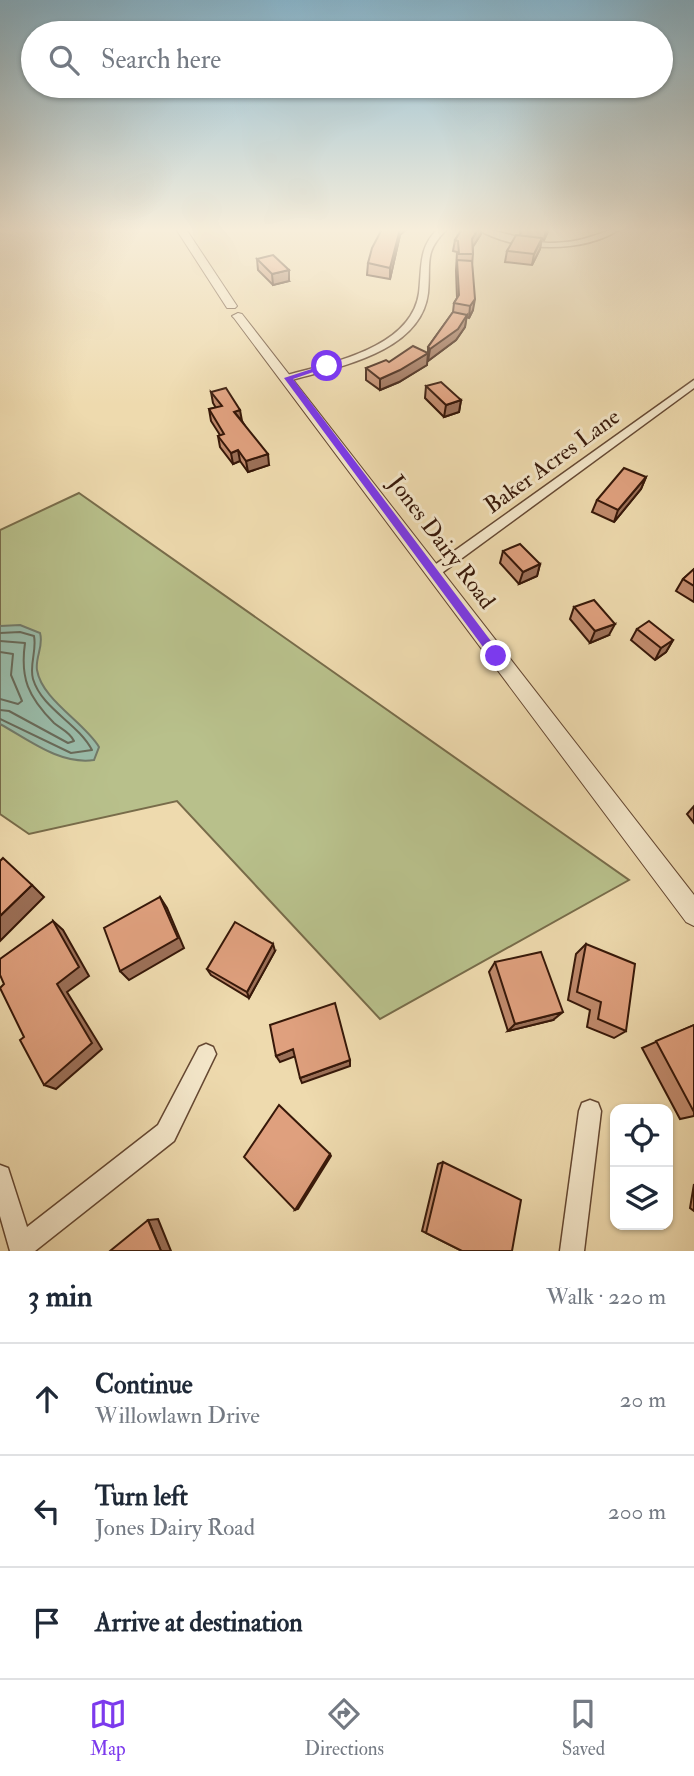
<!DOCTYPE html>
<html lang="en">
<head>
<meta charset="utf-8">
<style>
	:root { --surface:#fff; --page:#f2f2f3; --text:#1f2937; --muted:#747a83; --line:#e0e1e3; --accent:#7c3aed }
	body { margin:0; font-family:"IM FELL Double Pica",serif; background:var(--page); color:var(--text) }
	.controls { position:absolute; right:21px; bottom:21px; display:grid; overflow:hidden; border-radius:14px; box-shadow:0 2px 5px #0004 }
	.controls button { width:63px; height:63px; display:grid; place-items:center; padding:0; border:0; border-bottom:2px solid var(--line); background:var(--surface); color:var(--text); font:35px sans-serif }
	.stop { position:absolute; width:21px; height:21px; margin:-16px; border:5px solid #7c3aed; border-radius:50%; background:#fff }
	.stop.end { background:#7c3aed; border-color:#fff; box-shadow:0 2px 7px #0008 }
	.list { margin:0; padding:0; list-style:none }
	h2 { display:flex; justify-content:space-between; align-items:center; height:91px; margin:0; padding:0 28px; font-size:30px }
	h2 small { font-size:23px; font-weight:400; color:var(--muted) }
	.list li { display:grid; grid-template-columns:46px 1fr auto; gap:21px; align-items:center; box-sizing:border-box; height:112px; padding:0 28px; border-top:2px solid var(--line) }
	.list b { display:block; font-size:26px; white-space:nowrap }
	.list p { margin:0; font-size:23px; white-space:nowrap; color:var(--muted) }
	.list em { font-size:23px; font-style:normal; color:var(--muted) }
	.icon { flex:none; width:38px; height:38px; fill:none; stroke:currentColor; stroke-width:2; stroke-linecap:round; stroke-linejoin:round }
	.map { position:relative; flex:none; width:694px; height:1251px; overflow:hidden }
	.search { position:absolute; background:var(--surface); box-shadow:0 2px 5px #0004; left:21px; right:21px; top:21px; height:77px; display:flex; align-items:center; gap:18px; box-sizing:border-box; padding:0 24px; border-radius:38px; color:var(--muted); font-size:26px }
	.sheet { height:427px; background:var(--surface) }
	nav { display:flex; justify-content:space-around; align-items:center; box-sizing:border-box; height:98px; border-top:2px solid var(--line); background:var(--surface); font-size:19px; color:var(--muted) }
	nav a { display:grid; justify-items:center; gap:4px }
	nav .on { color:var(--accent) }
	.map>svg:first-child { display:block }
	.green { fill:#b8c08b; stroke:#786c4a; stroke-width:2 }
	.water { fill:#99bba9; stroke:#727a69; stroke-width:2 }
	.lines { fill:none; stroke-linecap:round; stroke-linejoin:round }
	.shore { stroke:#686a59; stroke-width:2 }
	.minor-casing { stroke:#654832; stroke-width:3 }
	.tertiary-casing { stroke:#654832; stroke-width:2 }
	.minor { fill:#f4e7ca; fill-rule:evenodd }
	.tertiary { fill:#f4e7ca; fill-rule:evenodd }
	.wall { fill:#c08a6c; stroke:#371809; stroke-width:2 }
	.shaded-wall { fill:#9c7058; stroke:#371809; stroke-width:2 }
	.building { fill:#dfa07e; stroke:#371809; stroke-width:2 }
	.route { fill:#7c3aed }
	.labels { text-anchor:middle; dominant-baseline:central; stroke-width:6; stroke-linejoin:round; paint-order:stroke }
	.street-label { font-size:23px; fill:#371809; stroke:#f4e7ca }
</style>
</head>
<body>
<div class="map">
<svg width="694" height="1251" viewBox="0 0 694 1251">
	<rect width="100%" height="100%" fill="#eedaae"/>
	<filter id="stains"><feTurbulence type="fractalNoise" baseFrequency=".00286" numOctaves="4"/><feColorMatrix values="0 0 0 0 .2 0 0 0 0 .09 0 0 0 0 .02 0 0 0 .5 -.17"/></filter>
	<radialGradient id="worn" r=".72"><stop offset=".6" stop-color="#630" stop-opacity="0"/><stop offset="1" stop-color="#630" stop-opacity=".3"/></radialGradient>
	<path class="green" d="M79,493L629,880L380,1019L177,801L29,834L0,814V530Z"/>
	<path class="water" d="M20,625L40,633C44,646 35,657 37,670C42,700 84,722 99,747L94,760C60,765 29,740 0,724V626Z"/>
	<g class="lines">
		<g class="shore">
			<path d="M0,633L20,632L34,636C37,651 29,665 33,679C42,709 78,723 92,750L71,753L0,719"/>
			<path d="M0,641L25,643C20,678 28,697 54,723C61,729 70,732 74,741L68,743L9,711L0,710"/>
			<path d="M0,652L13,654L11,675L22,701L18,704L0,699"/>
		</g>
		<g class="minor-casing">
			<g id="minor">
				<path d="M438,229H447C423,253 431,262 428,293C421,352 338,367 292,380H284V376C329,363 411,349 419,293C422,269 418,247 438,229Z"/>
				<path d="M477,229C501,229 524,242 549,243C564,243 579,241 593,236C603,233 609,229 620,229C583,254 515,252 477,229Z"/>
				<path d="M694,380V388L439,575H429L427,572L429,569Z"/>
				<path d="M206,1044L213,1047L216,1054L174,1141L35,1251H10L0,1216V1165L8,1168L27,1227L158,1125L199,1047Z"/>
				<path d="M590,1100L598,1103L601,1111L584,1251H560L579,1111L582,1103Z"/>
			</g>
		</g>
		<g class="tertiary-casing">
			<g id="tertiary">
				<path d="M176,229H186L237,306L235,308H227Z"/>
				<path d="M238,313L242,314L694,895V926L686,922L234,318L232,316Z"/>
			</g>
		</g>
		<use href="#minor" class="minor"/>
		<use href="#tertiary" class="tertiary"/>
	</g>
	<g class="wall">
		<path d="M462,229H481V234L473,246V254L472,265L473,310L469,318L466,317L465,327L456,340L428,361L427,359V365L399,382L380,390L366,380V368L428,353V347L453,312L454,303L457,298L456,271L457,252L453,251L455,240Z"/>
		<path d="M521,229H549L544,240L541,239L540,249L532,265L505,262L507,251L520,235Z"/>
		<path d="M400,235L390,279L367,275L368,263Z"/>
		<path d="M257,259L289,281L273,285L258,270Z"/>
		<path d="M426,386L461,400L459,412L444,417L425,398Z"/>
		<path d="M211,392L242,421L269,465L248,472L240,461L233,464L220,447L218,436L220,435L211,421L209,409L216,408L213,403Z"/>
		<path d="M646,477L641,489L614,522L592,512L597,500Z"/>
		<path d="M503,551L540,564L537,576L519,584L500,563Z"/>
		<path d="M694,569V602L676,591L683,579Z"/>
		<path d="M574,607L609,635L590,643L570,619Z"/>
		<path d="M637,629L673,640L666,652L655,660L631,640Z"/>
		<path d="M694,806V823L687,814Z"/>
		<path d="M586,944L626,1031L614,1038L587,1027L590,1010L568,1000L576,954Z"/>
		<path d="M275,951L249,998L211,975L207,969Z"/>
		<path d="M495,962L553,1020L508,1031L489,972Z"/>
		<path d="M694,1025V1116L680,1119L642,1048Z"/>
		<path d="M443,1162L462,1251L422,1231L438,1164Z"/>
		<path d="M694,1184V1211L690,1208Z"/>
	</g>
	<g class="shaded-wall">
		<path d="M400,229H407L400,235L390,279V268Z"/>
		<path d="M478,229H481V234L471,250L472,239Z"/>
		<path d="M546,229H549L544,240Z"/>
		<path d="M542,238L540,249L532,265L534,254Z"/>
		<path d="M289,270V281L273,285L272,274Z"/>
		<path d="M475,299L473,310L469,318L470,306Z"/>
		<path d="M467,315L465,327L456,340L428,361L430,349Z"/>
		<path d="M428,353L427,365L399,382L380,390V379Z"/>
		<path d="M461,400L459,412L444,417L446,405Z"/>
		<path d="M240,410L242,421L234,412Z"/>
		<path d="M238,450L240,461L233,464L231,453Z"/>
		<path d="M268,454L269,465L248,472L246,461Z"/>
		<path d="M646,477L641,489L614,522L618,510Z"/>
		<path d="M540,564L537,576L519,584L523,572Z"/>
		<path d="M615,624L609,635L590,643L595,631Z"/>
		<path d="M673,640L666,652L655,660L661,648Z"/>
		<path d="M32,885L44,897L0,941V916Z"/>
		<path d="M160,897L167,908L184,948L129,980L120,971Z"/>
		<path d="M53,921L63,930L89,976L67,992L102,1049L56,1089L44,1085L57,984Z"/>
		<path d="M273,944L275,951L249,998L247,992Z"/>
		<path d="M563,1012L553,1020L508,1031L515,1024Z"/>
		<path d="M293,1049L296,1056L280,1062L276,1056Z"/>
		<path d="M350,1060V1066L302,1083L300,1078Z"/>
		<path d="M330,1154L331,1156L298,1209L295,1210Z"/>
		<path d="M158,1219L171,1251H161L148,1220Z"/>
	</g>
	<g class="building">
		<path d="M382,229H400L390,268L368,263L372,248Z"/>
		<path d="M462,229H478L472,239L473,254H459L458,241L455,240Z"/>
		<path d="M516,235L542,238L534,254L507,251Z"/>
		<path d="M273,255L289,270L272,274L257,259Z"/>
		<path d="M457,260L472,261L475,299L470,306L454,303L459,295Z"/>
		<path d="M453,312L467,315L458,329L430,349L428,347Z"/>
		<path d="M413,346L428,353L400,370L380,379L366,368L386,360L389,362Z"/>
		<path d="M441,382L461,400L446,405L426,386Z"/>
		<path d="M226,388L240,410L234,412L268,454L246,461L238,450L231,453L218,436L224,434L209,409L222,406L211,392Z"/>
		<path d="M624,468L646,477L618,510L597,500Z"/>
		<path d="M520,544L540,564L523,572L503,551Z"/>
		<path d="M694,569V586L683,579Z"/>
		<path d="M594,600L615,624L595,631L574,607Z"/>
		<path d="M649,621L673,640L661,648L637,629Z"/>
		<path d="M3,858L32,885L0,916V861Z"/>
		<path d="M160,897L178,938L120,971L104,928Z"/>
		<path d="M53,921L79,967L57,984L92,1043L44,1085L20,1040L24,1037L0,988L4,984L0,975V959Z"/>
		<path d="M235,922L273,944L247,992L207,969Z"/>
		<path d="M586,944L635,964L626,1031L598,1019L601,1002L577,992Z"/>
		<path d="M541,952L563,1012L515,1024L495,962Z"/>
		<path d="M335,1003L350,1060L300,1078L293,1049L276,1056L270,1025Z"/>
		<path d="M694,1025V1112L656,1041Z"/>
		<path d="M279,1105L330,1154L295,1210L244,1157Z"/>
		<path d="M443,1162L521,1200L512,1251H462L426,1233Z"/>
		<path d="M148,1220L161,1251H110Z"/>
	</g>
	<linearGradient id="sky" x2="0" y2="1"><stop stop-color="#88b7cf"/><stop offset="0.57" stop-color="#f7eedb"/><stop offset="1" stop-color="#f7eedb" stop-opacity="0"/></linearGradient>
	<rect width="694" height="404" fill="url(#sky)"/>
	<path class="route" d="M324,365L331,366L293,379L500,653V659H492L284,378Z"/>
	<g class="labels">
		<g class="street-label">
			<text transform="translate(552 461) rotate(-36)">Baker Acres Lane</text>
			<text transform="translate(442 542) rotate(53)">Jones Dairy Road</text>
		</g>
	</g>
	<rect width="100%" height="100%" filter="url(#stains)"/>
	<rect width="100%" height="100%" fill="url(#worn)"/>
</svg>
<div class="controls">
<button><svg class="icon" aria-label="locate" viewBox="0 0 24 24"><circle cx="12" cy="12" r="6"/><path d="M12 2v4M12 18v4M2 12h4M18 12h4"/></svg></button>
<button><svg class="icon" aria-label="layers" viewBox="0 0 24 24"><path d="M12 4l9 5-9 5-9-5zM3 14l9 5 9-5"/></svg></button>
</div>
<div class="stop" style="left:327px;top:366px"></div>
<div class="stop end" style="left:496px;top:656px"></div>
<div class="search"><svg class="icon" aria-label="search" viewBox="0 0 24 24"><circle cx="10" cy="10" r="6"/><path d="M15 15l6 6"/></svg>Search here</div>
</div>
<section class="sheet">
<h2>3 min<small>Walk · 220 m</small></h2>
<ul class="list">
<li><svg class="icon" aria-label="ahead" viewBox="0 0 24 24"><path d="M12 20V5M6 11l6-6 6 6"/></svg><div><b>Continue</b><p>Willowlawn Drive</p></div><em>20 m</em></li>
<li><svg class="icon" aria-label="left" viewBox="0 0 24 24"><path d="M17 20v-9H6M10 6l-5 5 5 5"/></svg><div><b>Turn left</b><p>Jones Dairy Road</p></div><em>200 m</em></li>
<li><svg class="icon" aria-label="arrive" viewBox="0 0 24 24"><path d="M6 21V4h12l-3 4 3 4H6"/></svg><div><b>Arrive at destination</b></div></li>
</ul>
</section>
<nav>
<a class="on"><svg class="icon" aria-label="map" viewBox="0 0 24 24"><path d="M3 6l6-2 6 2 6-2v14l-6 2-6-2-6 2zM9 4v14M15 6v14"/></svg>Map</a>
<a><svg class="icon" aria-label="directions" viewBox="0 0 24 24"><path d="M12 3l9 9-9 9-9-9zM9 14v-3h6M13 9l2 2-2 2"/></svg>Directions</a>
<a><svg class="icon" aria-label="saved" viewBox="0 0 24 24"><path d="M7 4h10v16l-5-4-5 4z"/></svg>Saved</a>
</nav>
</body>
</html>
